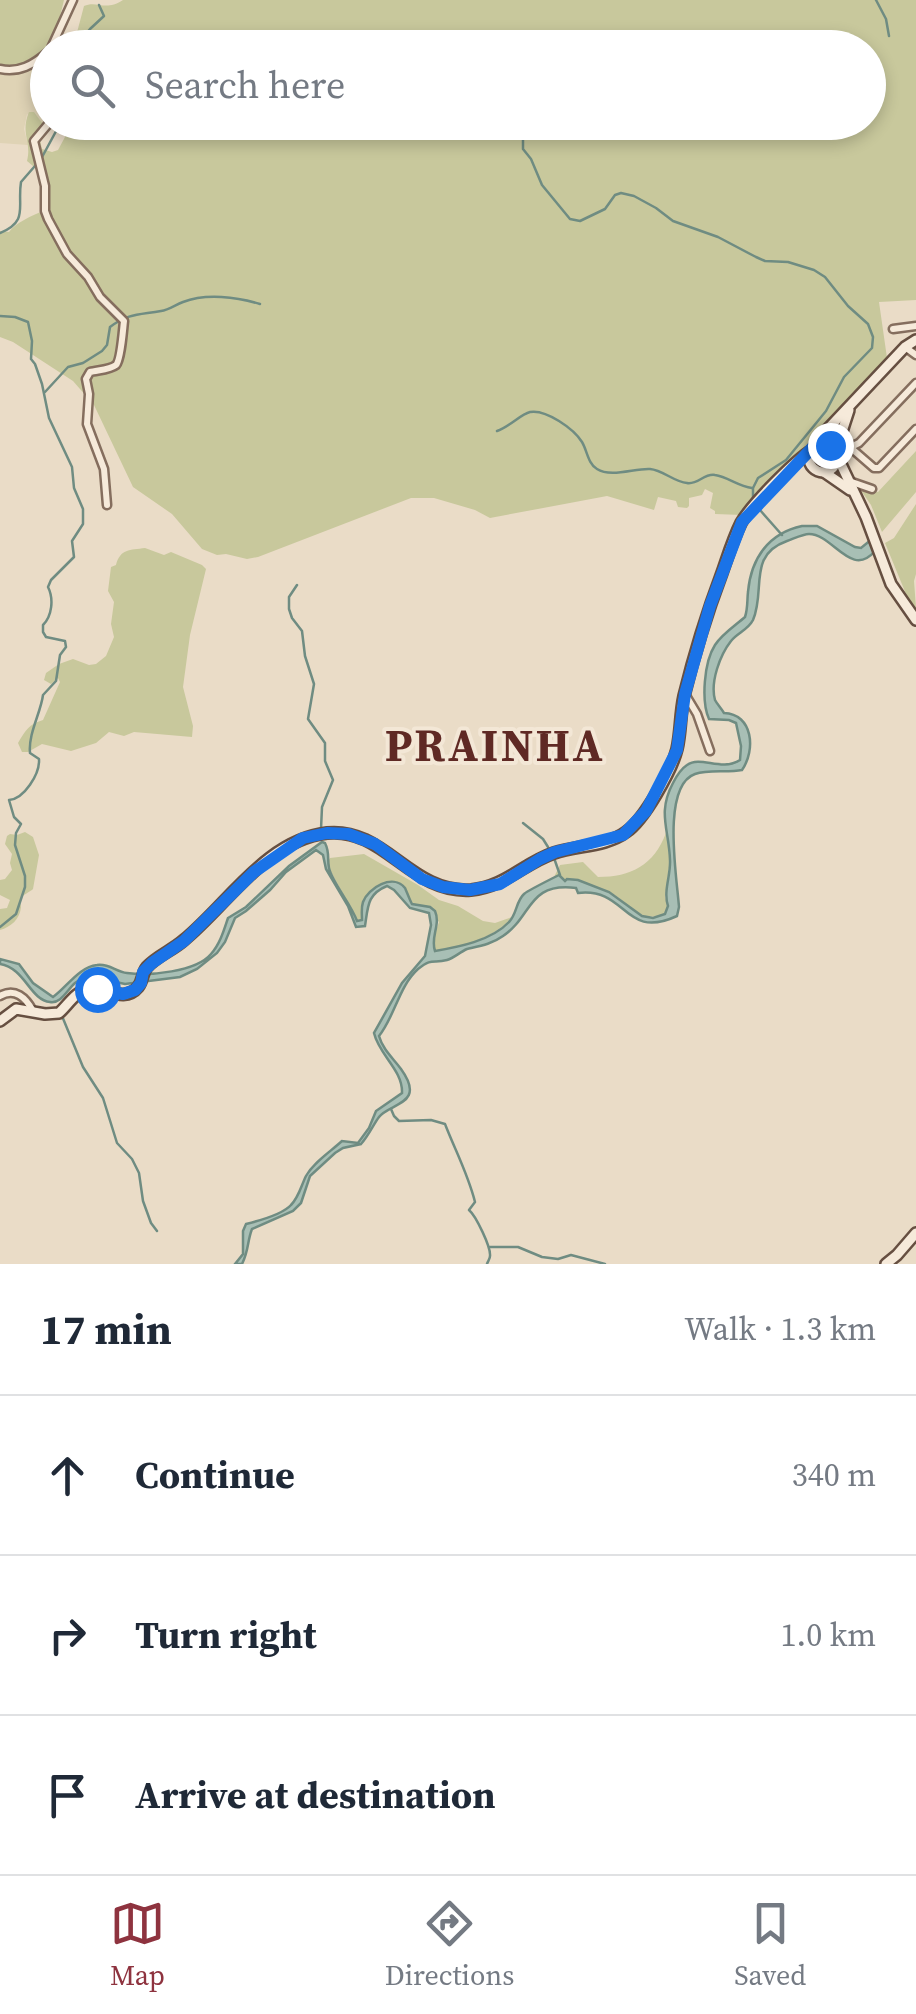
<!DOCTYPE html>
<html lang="en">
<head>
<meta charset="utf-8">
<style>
	:root { --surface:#fff; --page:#f6f6f7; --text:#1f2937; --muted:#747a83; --line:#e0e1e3; --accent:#8e333f }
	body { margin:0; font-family:"Source Serif 4",serif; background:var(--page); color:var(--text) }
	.stop { position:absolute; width:30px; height:30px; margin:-22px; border:8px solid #1a73e8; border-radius:50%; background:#fff }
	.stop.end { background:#1a73e8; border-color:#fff; box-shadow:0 2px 10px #0008 }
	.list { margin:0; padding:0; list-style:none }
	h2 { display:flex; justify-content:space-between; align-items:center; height:130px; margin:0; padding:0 40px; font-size:42px }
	h2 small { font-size:32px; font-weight:400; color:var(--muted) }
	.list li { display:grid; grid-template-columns:65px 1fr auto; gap:30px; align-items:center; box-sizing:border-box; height:160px; padding:0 40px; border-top:2px solid var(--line) }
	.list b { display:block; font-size:38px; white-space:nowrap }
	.list em { font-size:32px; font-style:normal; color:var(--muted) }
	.icon { flex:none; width:55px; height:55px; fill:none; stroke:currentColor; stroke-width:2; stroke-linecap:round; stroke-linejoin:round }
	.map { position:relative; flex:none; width:916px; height:1264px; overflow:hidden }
	.search { position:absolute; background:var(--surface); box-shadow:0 5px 15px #0003; left:30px; right:30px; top:30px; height:110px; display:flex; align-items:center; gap:25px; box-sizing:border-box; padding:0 35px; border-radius:55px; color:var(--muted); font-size:38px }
	.sheet { height:610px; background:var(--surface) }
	nav { display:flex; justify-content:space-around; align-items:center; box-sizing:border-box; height:140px; border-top:2px solid var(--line); background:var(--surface); font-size:28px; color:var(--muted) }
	nav a { display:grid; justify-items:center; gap:5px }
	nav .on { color:var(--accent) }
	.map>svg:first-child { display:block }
	.farmland { fill:#dfd3b5 }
	.green { fill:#c8c89c }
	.water { fill:#a8bfb5; stroke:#6f8c82; stroke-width:2.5 }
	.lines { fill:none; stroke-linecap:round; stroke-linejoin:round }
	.stream { stroke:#6f8c82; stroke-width:2.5 }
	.street-casing { stroke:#856e5e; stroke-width:11 }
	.secondary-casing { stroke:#664f41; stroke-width:14 }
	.street { stroke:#f6eada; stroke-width:6 }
	.secondary { stroke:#f6eada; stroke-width:9 }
	.route { stroke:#1a73e8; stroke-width:12 }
	.labels { text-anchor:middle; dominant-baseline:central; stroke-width:8; stroke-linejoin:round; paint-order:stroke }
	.district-label { font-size:45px; font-weight:bold; letter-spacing:2.5px; fill:#5f2924; stroke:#f3e7d6 }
</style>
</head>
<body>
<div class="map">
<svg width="916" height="1264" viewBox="0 0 916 1264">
	<rect width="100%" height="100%" fill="#eadcc7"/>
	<path class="farmland" d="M47,49V120L45,127L27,114L24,129L28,145L0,143V66Z"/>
	<g class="green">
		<path d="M0,0H64C55,38 48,71 0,66Z"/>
		<path d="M123,0H916V300L879,302L887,358L877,375L742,515L715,514V511L710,508L713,493L705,489L702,495L689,498V506L687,508L678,507L676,501L658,497L654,510L607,496L490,518L475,510L434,498H411L258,557L247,559L226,554L217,555L202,549L172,514L133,487L94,405L73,381L13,342L0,337V231L9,232C15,223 33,215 43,211L39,171L27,161C32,141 20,134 29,112H34L45,127L40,140L42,149L52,152L58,150L65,137L66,122H868V48L98,47L102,42L98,38L85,41L75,40L84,6C97,0 105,12 123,0Z"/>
		<path d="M916,451V492L882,532L871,505L858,486L878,492Z"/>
		<path d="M916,504V574L914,581L916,608L906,594L885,543L894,538Z"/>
		<path d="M145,548L164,555L171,552L202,565L206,569L190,635L183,687L193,726L192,737L134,732L124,736L109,732L96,743L71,751L42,744L28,752H22L18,743C25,731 29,724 43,720L60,682L58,678L51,684L44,680L46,673L59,664L73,659L89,665L96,664L106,656L114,637L111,624L114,602L108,591L111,567L116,565C120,549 130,550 145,548Z"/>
		<path d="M25,832L33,837L39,855L33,889C31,891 21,896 20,899C19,901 21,904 21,907C20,919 11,927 0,930V909L7,908L10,900L0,895V880L5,879L12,870L10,863L12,854L5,844L7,836L10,834L17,835Z"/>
		<path d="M666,833L670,860L665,897L668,905L665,914C635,924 632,903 608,891C596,886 582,883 570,879L565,882L559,875L554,877L560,865L583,862L598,877C631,877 654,865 666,833Z"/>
		<path d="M364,854L418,885L439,900L458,906L483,921L495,923L512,917C494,939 461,947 434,951L432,942L439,922L425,906L412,904L405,889L397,882C375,887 360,894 362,920L357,921L327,864L330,858Z"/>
	</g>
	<path class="water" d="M802,526H817L855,547L861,548L872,539L875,551C851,579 833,534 809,534C803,534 793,539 787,541C747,555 766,590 753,620C748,630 737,633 731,641C720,655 710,682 715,700C717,704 721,708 724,713C753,714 756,750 742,770C727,773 709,769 695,774C661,786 677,878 679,907L677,916C623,941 628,887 578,893L576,888C527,882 533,916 503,936C492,944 480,946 467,949C460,952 454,958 447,960C433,964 433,957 418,969C399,986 395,1016 379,1036C383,1050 393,1058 401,1069C427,1105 389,1103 379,1117C373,1125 369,1135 361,1144L343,1148L335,1153L310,1176L301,1203L293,1211L252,1229C247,1242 249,1250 242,1264H235L243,1254V1231L246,1224C258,1221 282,1215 291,1205C299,1197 301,1186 306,1176C314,1162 330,1152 342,1141L358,1143L369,1128L376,1111L402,1093C403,1070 379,1055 374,1033L402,983L425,956L431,925L429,913L410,908L394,890L387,886C367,894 368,907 365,926L356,927L348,906L326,869L323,855L316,850L286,872L270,890L246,911L235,918L225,942L217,953L197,969L180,977L125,984L111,981L97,973C89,975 82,978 75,983C67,990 61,1004 50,1002C30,1000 25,968 0,964V959L19,964L33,983L53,997C67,987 79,967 97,965C109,963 116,972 127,973C149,976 196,972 211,954C220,944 224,930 228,918L246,907L289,866L322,842L325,843C330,853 327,858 329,868C332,882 351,904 357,921L362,920C362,914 361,908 363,902C368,888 393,873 405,888C406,890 411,903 412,904L430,907L435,911C441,925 430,937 435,951C458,947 491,941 509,922C517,914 516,901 524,894C527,891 553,878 559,875L565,881L567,879L578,880L609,892L642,916L653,918L665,914L668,906C663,891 671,875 670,860C669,829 657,813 673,783C676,777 681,769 687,765C701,755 721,772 740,760L741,746L736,723L729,720L709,719C701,701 704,662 715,645C722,634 736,625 745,617C748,608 747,600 748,592C751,558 769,533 802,526Z"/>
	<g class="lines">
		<g class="stream">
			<path d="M876,0L886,19L889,36"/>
			<path d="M74,48L90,29L104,16L99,5"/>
			<path d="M523,122V149L531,159L542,185L570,219L580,221L605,209L615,195L621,193L634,196L656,208L673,221L718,237L756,257L765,261L788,262L814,270L825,277L848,306L868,324L873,337L872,348L844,377L826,411L786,460L758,478L753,488V501"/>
			<path d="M0,233C29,221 17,207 21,182L41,159L61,122"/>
			<path d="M0,316L15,317L28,322L32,341L31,359L35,364L42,384L49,418L72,467L74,488L83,509V524L72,541L74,557L51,580L48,587C54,599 52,616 43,625V632L46,637L65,641L66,647L60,655L56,681L43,695C41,712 28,734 30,753L39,759C40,774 24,799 9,800L14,817L21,824L16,833L15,845L25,876V887L16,914L0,927"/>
			<path d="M45,392L68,367L83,363L102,351L107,345L110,327C129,313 139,315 161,311C169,310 175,305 183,302C206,293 237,297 260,304"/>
			<path d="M497,431C509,427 521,414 530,412C546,409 574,429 582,442C587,450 588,464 597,469C611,478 635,468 650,469C663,470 674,482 687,483C698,485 704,473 715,475C728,477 738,486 752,488"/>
			<path d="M760,510L782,535"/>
			<path d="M297,585L289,597V609L292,618L302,631L305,656L314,684L308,719L325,743V761L333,780L322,807L321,829"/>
			<path d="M523,823L543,839L548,847"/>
			<path d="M554,858L560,875"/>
			<path d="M62,1016L83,1067L103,1098L117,1143L132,1159L139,1173L143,1201L151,1223L157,1231"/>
			<path d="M391,1109L394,1116L399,1121L431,1120L445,1124C455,1150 468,1174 475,1202L469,1210C476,1216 491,1247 490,1256C490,1259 488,1261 487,1264"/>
			<path d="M490,1247H518L542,1257L558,1259L571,1255L605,1264"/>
		</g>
		<g class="street-casing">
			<g id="street">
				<path d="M51,48L73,0"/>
				<path d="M0,69C19,73 33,65 48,52"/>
				<path d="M50,122L34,141L45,186V211L48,219L67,254L88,277L100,297L124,321C123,329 121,360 116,365C110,370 97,370 90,372L86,379L89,394L87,424L104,469L107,505"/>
				<path d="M893,329L916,326"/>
				<path d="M905,347L916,355"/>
				<path d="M851,448L874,468H879L916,429"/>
				<path d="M837,454L859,443L916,383"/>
				<path d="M849,481L872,489"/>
				<path d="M685,694L697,714L710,751"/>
				<path d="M0,996C15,987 26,998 33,1011"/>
			</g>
		</g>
		<g class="secondary-casing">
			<g id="secondary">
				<circle cx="823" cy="458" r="14"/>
				<path d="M817,444L824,433L905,347L916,340"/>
				<path d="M836,450L849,410"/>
				<path d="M838,458L866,517L891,584L916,620"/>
				<path d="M824,472L850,490"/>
				<path d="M0,1021L16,1009L45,1014L59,1013C68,1005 75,992 88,989C104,986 124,1004 138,987C143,981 142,973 147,967C157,956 173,950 184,940C228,904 266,840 327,833C385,827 410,894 471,890C505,887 524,863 554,853C577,845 606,847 626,832C644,820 672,770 677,749C681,732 680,714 684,696C694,655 707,613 722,573C728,556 733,539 741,523C751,505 792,464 809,452"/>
				<path d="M886,1264L897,1255L916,1233"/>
			</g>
		</g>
		<use href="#street" class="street"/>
		<use href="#secondary" class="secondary"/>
	</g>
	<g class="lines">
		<path class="route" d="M97,989L123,994L135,990L141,983L143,972L152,963L184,941L254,872L303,838L327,833L348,834L375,844L422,879L443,887L470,890L500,884L540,859L555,852L623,835L646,811L677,750L685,694L710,606L742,522L814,446L822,443L830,445"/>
	</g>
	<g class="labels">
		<g class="district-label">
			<text x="495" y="745">PRAINHA</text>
		</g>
	</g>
</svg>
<div class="stop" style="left:97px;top:989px"></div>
<div class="stop end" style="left:830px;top:445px"></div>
<div class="search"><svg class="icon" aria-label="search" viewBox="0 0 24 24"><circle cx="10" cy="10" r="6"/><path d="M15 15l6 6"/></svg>Search here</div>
</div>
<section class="sheet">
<h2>17 min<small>Walk · 1.3 km</small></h2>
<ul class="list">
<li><svg class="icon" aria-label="ahead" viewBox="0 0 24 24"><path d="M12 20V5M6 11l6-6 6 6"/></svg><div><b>Continue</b></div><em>340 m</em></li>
<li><svg class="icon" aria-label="right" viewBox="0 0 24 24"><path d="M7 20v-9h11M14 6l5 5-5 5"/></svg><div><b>Turn right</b></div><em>1.0 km</em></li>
<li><svg class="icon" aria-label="arrive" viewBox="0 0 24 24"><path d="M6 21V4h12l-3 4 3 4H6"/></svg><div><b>Arrive at destination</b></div></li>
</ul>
</section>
<nav>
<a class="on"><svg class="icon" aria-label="map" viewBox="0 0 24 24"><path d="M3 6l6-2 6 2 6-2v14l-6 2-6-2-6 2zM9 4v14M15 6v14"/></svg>Map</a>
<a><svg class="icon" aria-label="directions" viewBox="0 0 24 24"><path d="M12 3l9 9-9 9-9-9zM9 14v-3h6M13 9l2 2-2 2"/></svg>Directions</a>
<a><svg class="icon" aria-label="saved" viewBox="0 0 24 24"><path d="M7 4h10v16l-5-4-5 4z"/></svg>Saved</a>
</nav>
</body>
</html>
